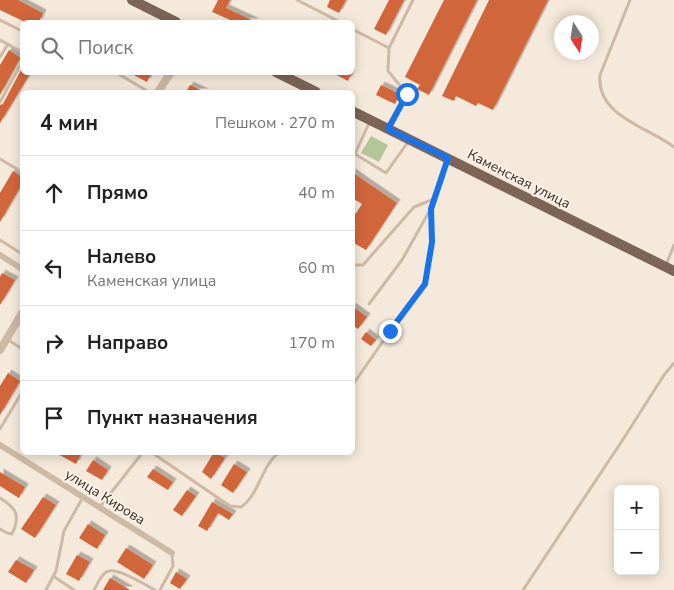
<!DOCTYPE html>
<html lang="ru">
<head>
<meta charset="utf-8">
<style>
	:root { --surface:#fff; --page:#f2f2f2; --text:#222; --muted:#767676; --line:#e0e0e0 }
	body { margin:0; font-family:"Nunito Sans",sans-serif; background:var(--page); color:var(--text) }
	.controls { position:absolute; right:15px; bottom:15px; display:grid; overflow:hidden; border-radius:8px; box-shadow:0 2px 12px #0003 }
	.controls button { width:45px; height:45px; display:grid; place-items:center; padding:0; border:0; border-bottom:1px solid var(--line); background:var(--surface); color:var(--text); font:25px sans-serif }
	.compass { position:absolute; left:554px; top:15px; width:45px; height:45px; border-radius:50%; background:var(--surface); box-shadow:0 2px 12px #0003; rotate:168deg }
	.stop { position:absolute; width:15px; height:15px; margin:-11px; border:4px solid #1a73e8; border-radius:50%; background:#fff }
	.stop.end { background:#1a73e8; border-color:#fff; box-shadow:0 1px 5px #0008 }
	.list { margin:0; padding:0; list-style:none }
	h2 { display:flex; justify-content:space-between; align-items:center; height:65px; margin:0; padding:0 20px; font-size:21px }
	h2 small { font-size:16px; font-weight:400; color:var(--muted) }
	.list li { display:grid; grid-template-columns:32px 1fr auto; gap:15px; align-items:center; box-sizing:border-box; height:75px; padding:0 20px; border-top:1px solid var(--line) }
	.list b { display:block; font-size:19px; white-space:nowrap }
	.list p { margin:0; font-size:16px; white-space:nowrap; color:var(--muted) }
	.list em { font-size:16px; font-style:normal; color:var(--muted) }
	.icon { flex:none; width:28px; height:28px; fill:none; stroke:currentColor; stroke-width:2; stroke-linecap:round; stroke-linejoin:round }
	.map { position:relative; flex:none; width:674px; height:590px; overflow:hidden }
	.search { position:absolute; background:var(--surface); box-shadow:0 2px 12px #0003; left:20px; top:20px; width:335px; height:55px; display:flex; align-items:center; gap:12px; box-sizing:border-box; padding:0 18px; border-radius:8px; color:var(--muted); font-size:19px }
	.panel { position:absolute; background:var(--surface); box-shadow:0 2px 12px #0003; left:20px; top:90px; width:335px; height:365px; border-radius:8px }
	.map>svg:first-child { display:block }
	.green { fill:#b4c599 }
	.building { fill:#d2663b; filter:url(#shadow) }
	.lines { fill:none; stroke-linecap:round; stroke-linejoin:round }
	.service { stroke:#ceb9a5; stroke-width:3 }
	.minor { stroke:#ceb9a5; stroke-width:6 }
	.tertiary { stroke:#ceb9a5; stroke-width:8 }
	.primary { stroke:#7c6556; stroke-width:10 }
	.route { stroke:#1a73e8; stroke-width:6 }
	.labels { text-anchor:middle; dominant-baseline:central; stroke-width:4; stroke-linejoin:round; paint-order:stroke }
	.street-label { font-size:14px; fill:#392d27; stroke:#fbf3e7 }
</style>
</head>
<body>
<div class="map">
<svg width="674" height="590" viewBox="0 0 674 590">
	<defs>
		<filter id="shadow"><feDropShadow dx="3.5" dy="-3.5" stdDeviation="0" flood-color="#0004"/></filter>
	</defs>
	<rect width="100%" height="100%" fill="#f4e9da"/>
	<path class="green" d="M371,136L388,145L379,162L361,153Z"/>
	<g class="building">
		<path d="M0,0H18L43,13L39,22H25L0,10Z"/>
		<path d="M218,0H230L226,8L256,22H235L212,12Z"/>
		<path d="M330,0H346L339,13L327,7Z"/>
		<path d="M389,0H404L386,35L374,29Z"/>
		<path d="M444,0H477L429,95L417,89L420,85L405,77Z"/>
		<path d="M489,0H548L493,110L478,103L476,106L456,96L454,101L442,96Z"/>
		<path d="M9,50L22,59L19,60L0,95V65Z"/>
		<path d="M22,68V72H31L0,123V105L3,104Z"/>
		<path d="M128,72H152L147,82Z"/>
		<path d="M331,72H352L348,81Z"/>
		<path d="M190,85L205,92H186Z"/>
		<path d="M381,85L400,94L395,104L376,95Z"/>
		<path d="M13,171L22,177V184L0,222V193Z"/>
		<path d="M352,172L397,203L366,250L352,242V219L362,204L352,198Z"/>
		<path d="M2,273L15,280L0,305V277Z"/>
		<path d="M352,306L367,317L358,329L352,325Z"/>
		<path d="M366,332L376,340L371,346L361,339Z"/>
		<path d="M8,373L20,381L0,415V386Z"/>
		<path d="M54,452H82L76,464Z"/>
		<path d="M214,452L225,458L211,479L202,472Z"/>
		<path d="M93,460L108,470L102,480L86,471Z"/>
		<path d="M234,464L247,472L233,493L221,485Z"/>
		<path d="M153,469L173,482L168,490L147,477Z"/>
		<path d="M0,472L25,487L19,498L0,486Z"/>
		<path d="M187,490L196,496L182,516L173,510Z"/>
		<path d="M43,497L56,505L35,538L21,529Z"/>
		<path d="M212,502L233,514L229,520L218,513L207,531L198,526Z"/>
		<path d="M88,524L105,535L97,549L79,538Z"/>
		<path d="M126,548L153,565L144,579L117,562Z"/>
		<path d="M77,555L90,562L79,581L66,574Z"/>
		<path d="M16,560L34,570L26,583L8,572Z"/>
		<path d="M176,572L187,579L180,589L170,583Z"/>
		<path d="M110,578L130,590H103Z"/>
	</g>
	<g class="lines">
		<g class="service">
			<path d="M297,0L340,22"/>
			<path d="M630,0L600,75C596,116 648,127 674,147"/>
			<path d="M0,20L22,31"/>
			<path d="M352,29L389,48L388,71L407,94L389,128"/>
			<path d="M0,40L22,52"/>
			<path d="M389,48L413,0"/>
			<path d="M0,57L8,44"/>
			<path d="M115,72L149,92"/>
			<path d="M0,102L22,62"/>
			<path d="M369,123L355,154L386,173L408,142"/>
			<path d="M0,159L22,172"/>
			<path d="M0,240L22,254"/>
			<path d="M352,265H363L414,207L434,199"/>
			<path d="M666,265L674,245"/>
			<path d="M369,304L402,260L430,210"/>
			<path d="M7,339L22,349"/>
			<path d="M352,386L390,331L425,284L432,242L431,209L447,161"/>
			<path d="M0,429L22,392"/>
			<path d="M151,452L230,506L241,507C260,494 261,465 280,452"/>
			<path d="M0,498C16,508 21,515 12,534L7,533L0,529"/>
			<path d="M99,508L143,452"/>
			<path d="M53,576L74,590"/>
			<path d="M46,590L56,571L64,531L83,497"/>
			<path d="M94,590C97,585 100,577 105,573C113,564 145,585 155,590"/>
			<path d="M160,590L173,566L172,554"/>
			<path d="M523,590L622,441L664,375L674,363"/>
		</g>
		<g class="minor">
			<path d="M0,255L22,269"/>
			<path d="M0,445L172,553"/>
		</g>
		<g class="tertiary">
			<path d="M158,92L171,72"/>
			<path d="M0,350L22,313"/>
		</g>
		<g class="primary">
			<path d="M132,0L176,22"/>
			<path d="M276,72L316,92"/>
			<path d="M352,111L674,271"/>
		</g>
	</g>
	<g class="lines">
		<path class="route" d="M390,331L425,284L432,242L431,209L448,158L388,129L407,94"/>
	</g>
	<g class="labels">
		<g class="street-label">
			<text transform="translate(519 179) rotate(27)">Каменская улица</text>
			<text transform="translate(105 497) rotate(32)">улица Кирова</text>
		</g>
	</g>
</svg>
<div class="controls">
<button>+</button>
<button>−</button>
</div>
<svg class="compass" viewBox="-18 -18 36 36"><path d="M0-13l5 13h-10z" fill="#e53935"/><path d="M0 13l5-13h-10z" fill="#767676"/></svg>
<div class="stop" style="left:407px;top:94px"></div>
<div class="stop end" style="left:390px;top:331px"></div>
<div class="search"><svg class="icon" aria-label="search" viewBox="0 0 24 24"><circle cx="10" cy="10" r="6"/><path d="M15 15l6 6"/></svg>Поиск</div>
<section class="panel">
<h2>4 мин<small>Пешком · 270 m</small></h2>
<ul class="list">
<li><svg class="icon" aria-label="ahead" viewBox="0 0 24 24"><path d="M12 20V5M6 11l6-6 6 6"/></svg><div><b>Прямо</b></div><em>40 m</em></li>
<li><svg class="icon" aria-label="left" viewBox="0 0 24 24"><path d="M17 20v-9H6M10 6l-5 5 5 5"/></svg><div><b>Налево</b><p>Каменская улица</p></div><em>60 m</em></li>
<li><svg class="icon" aria-label="right" viewBox="0 0 24 24"><path d="M7 20v-9h11M14 6l5 5-5 5"/></svg><div><b>Направо</b></div><em>170 m</em></li>
<li><svg class="icon" aria-label="arrive" viewBox="0 0 24 24"><path d="M6 21V4h12l-3 4 3 4H6"/></svg><div><b>Пункт назначения</b></div></li>
</ul>
</section>
</div>
</body>
</html>
